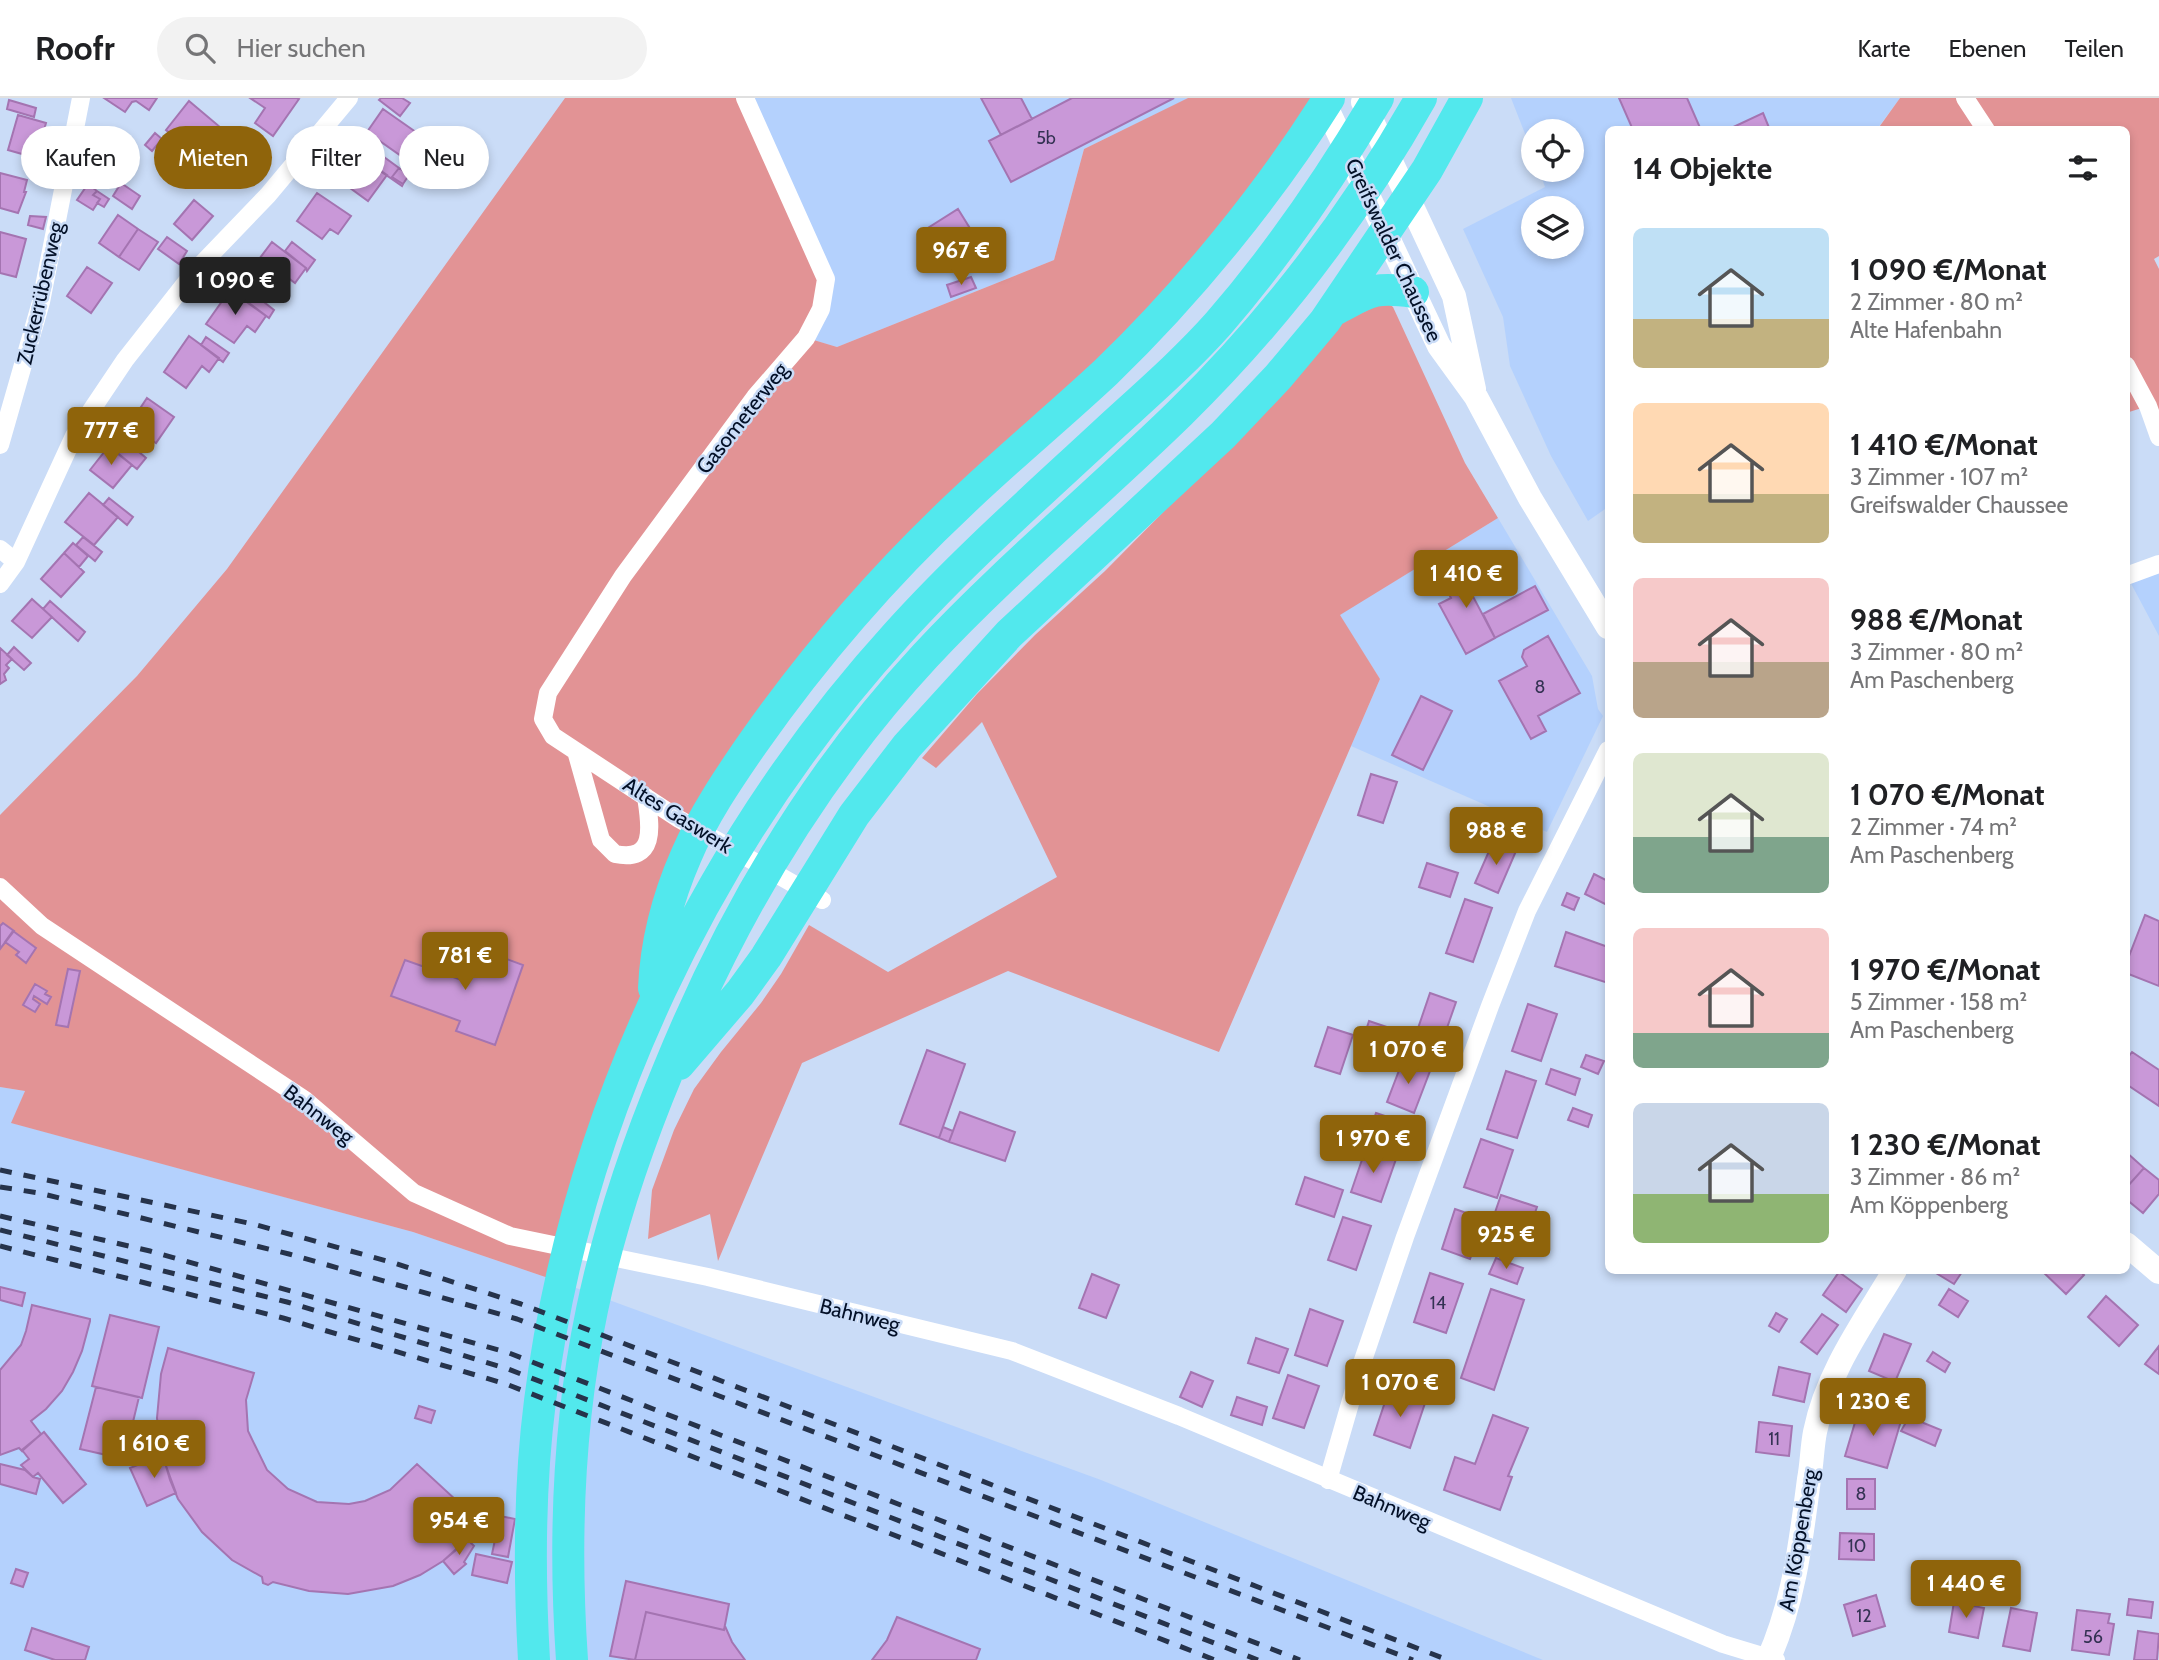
<!DOCTYPE html>
<html lang="de">
<meta charset="utf-8">
<style>
:root{--surface:#fff;--page:#f2f2f2;--text:#202124;--muted:#757577;--line:#e0e0e0;--accent:#8f640b}
body{margin:0;font-family:Cabin,sans-serif;background:var(--page);color:var(--text);height:100vh;display:flex;flex-direction:column;font-size:26px;white-space:nowrap}
*{box-sizing:border-box;margin:0}
p{font-size:23px;color:var(--muted)}
.icon{flex:none;width:38px;height:38px;fill:none;stroke:currentColor;stroke-width:2;stroke-linecap:round;stroke-linejoin:round}
.map{position:relative;flex:1;overflow:hidden}
.details{position:absolute;left:1605px;top:28px;width:525px;height:1148px;display:flex;flex-direction:column;background:var(--surface);border-radius:10px;box-shadow:0 4px 10px #0003}
.details>*{flex:none}
.top-card{position:absolute;left:21px;top:28px;width:665px;height:63px;display:flex;gap:14px}
.tools{position:absolute;left:1521px;top:21px;display:grid;gap:14px}
.tools a{display:grid;place-items:center;width:63px;height:63px;border-radius:50%;background:var(--surface);box-shadow:0 4px 10px #0003;font-size:35px}
.price{position:absolute;translate:-50% -60px;padding:0 16px;border-radius:7px;background:var(--accent);color:#fff;font-size:23px;line-height:46px;filter:drop-shadow(0 2px 4px #0008)}
.price::after{content:'';position:absolute;left:50%;top:42px;width:21px;height:16px;margin-left:-10px;background:inherit;clip-path:polygon(0 0,100% 0,50% 100%)}
.price.active{background:#222;color:#fff}
ul{padding:0;list-style:none}
li{display:flex;align-items:center;gap:21px;height:175px;padding:0 28px}
li span{display:grid;place-items:center;flex:none;width:196px;height:140px;border-radius:10px;color:#555}
li>.icon{margin-inline-start:auto}
span .icon{width:84px;height:84px;fill:#fffc;stroke-width:1}
li b{font-size:30px}
h2{display:flex;justify-content:space-between;align-items:center;height:84px;padding:0 28px;font-size:30px}
.tag{padding:0 24px;border-radius:32px;background:var(--surface);box-shadow:0 4px 10px #0003;font-size:24px;line-height:63px}
.tag.active{background:var(--accent);color:#fff}
header{display:flex;align-items:center;gap:42px;box-sizing:border-box;height:98px;padding:0 35px;background:var(--surface);border-bottom:2px solid var(--line)}
header strong{font-size:33px}
nav{display:flex;gap:38px;margin-inline-start:auto;font-size:24px}
.search{width:490px;height:63px;background:var(--page);display:flex;align-items:center;gap:18px;box-sizing:border-box;padding:0 24px;border-radius:38px;color:var(--muted);font-size:26px}
.map>svg:first-child{display:block}
.built{fill:#b4d1fd;fill-rule:evenodd}
.green{fill:#e29395}
.building{fill:#c998d8;stroke:#a474b1;stroke-width:2}
.lines{fill:none;stroke-linecap:round;stroke-linejoin:round}
.street{stroke:#fff;stroke-width:18}
.secondary{stroke:#fff;stroke-width:24}
.highway{stroke:#52e8ed;stroke-width:32}
.rail{stroke:#26334b;stroke-width:5;stroke-dasharray:12 12;stroke-linecap:butt}
.labels{text-anchor:middle;dominant-baseline:central;stroke-width:5;stroke-linejoin:round;paint-order:stroke}
.number-label{font-size:18px;fill:#343253}
.street-label{font-size:21px;fill:#031027;stroke:#cadcf7}
</style>
<header>
<strong>Roofr</strong>
<div class="search"><svg class="icon" aria-label="search" viewBox="0 0 24 24"><circle cx="10" cy="10" r="6"/><path d="M15 15l6 6"/></svg>Hier suchen</div>
<nav><a>Karte</a><a>Ebenen</a><a>Teilen</a></nav>
</header>
<div class="map">
<svg width="2159" height="1562" viewBox="0 0 2159 1562">
<rect width="100%" height="100%" fill="#cadcf7"/>
<path class="built" d="M745,0H1189L1084,51L1054,162L837,249L806,240Z
M1511,0H1900L1877,31L1608,32V409L1588,423L1551,358L1510,268L1503,219L1463,131L1545,89L1539,72H1572V33H1533V56ZM1533,110H1572V149H1533Z
M1498,420L1592,578L1598,611L1603,618L1547,734L1351,648L1380,581L1339,517Z
M2159,466V538L2127,478Z
M0,989L25,993L12,1025L413,1134L560,1184L1101,1382L1543,1562H0Z"/>
<path class="green" d="M565,0H745L826,181L807,240L837,249L1054,162L1084,51L1188,0H1322L1262,96L961,404L712,707L560,1184L413,1134L11,1025L25,993L0,989V717L137,578L227,471Z
M1900,0H2159V158L2154,161L2159,171V339L2148,308L2126,315V32H1877Z
M1386,203L1393,209L1465,365L1498,420L1340,517L1380,581L1219,954L1008,873L802,965L718,1163L710,1116L648,1141L652,1092L674,1032L694,991L721,954L761,905L781,876L809,827L888,874L1057,779L982,624L936,670L922,660L977,596L1035,537L1105,473L1270,306L1339,226Z"/>
<path class="building" d="M104,0H157L149,12L136,3L132,4L125,14Z
M250,0H297L299,1L273,38L255,25L265,10Z
M381,0H402L410,5L400,18L379,2Z
M981,0H1021L1032,21L1001,37Z
M1072,0H1174L1011,84L989,43Z
M1619,0H1687L1701,32H1633Z
M9,2L36,10L34,19L7,11Z
M189,3L233,40L209,68L166,32Z
M383,11L420,37L404,60L367,34Z
M1763,15L1770,32H1727Z
M18,17L46,25L36,60L8,52Z
M155,35L162,41L152,53L145,47Z
M111,41L136,58L118,84L93,67Z
M353,54L387,77L368,103L335,79Z
M384,59L399,70L392,79L403,86L402,88L376,70Z
M399,70L409,77L403,86L392,79Z
M0,75L27,82L24,94H26L18,115L0,110Z
M121,85L140,98L132,111L113,98Z
M88,86L97,93L93,97L100,101L93,112L77,102Z
M97,93L109,101L104,109L97,105L100,101L93,97Z
M317,95L351,118L338,136L330,131L322,141L297,123Z
M194,102L213,118L192,142L174,126Z
M958,111L971,132L935,153L923,133Z
M118,117L138,131L119,159L99,145Z
M30,118L46,119L43,131L28,127Z
M138,131L158,144L139,172L119,159Z
M0,134L26,141L16,179L0,175Z
M167,139L187,153L179,166L158,151Z
M272,144L306,170L295,185L287,179L272,197L247,177Z
M292,144L315,162L307,173L306,170L285,153Z
M87,169L112,185L91,215L67,198Z
M971,179L976,190L951,199L947,187Z
M230,192L266,218L255,234L247,228L234,245L206,226Z
M251,194L274,212L269,220L245,202Z
M189,238L219,260L209,274L202,268L186,290L164,274Z
M206,239L229,255L223,264L201,247Z
M147,300L174,319L156,345L129,327Z
M123,323L150,341L143,352L116,333Z
M126,343L146,360L137,371L117,355Z
M109,348L132,367L113,390L90,372Z
M89,395L118,419L94,447L65,424Z
M109,400L133,419L127,427L103,407Z
M83,439L102,454L95,463L76,447Z
M73,445L88,458L79,469L64,455Z
M64,455L84,474L61,499L41,481Z
M1476,466L1485,482L1469,491L1495,540L1466,556L1439,506L1451,500L1443,484Z
M1535,488L1548,512L1495,540L1483,516Z
M32,501L52,519L32,540L12,523Z
M50,503L85,534L78,543L43,511Z
M1548,538L1580,595L1538,618L1546,633L1531,641L1499,583L1527,568L1522,559L1524,552Z
M14,549L31,565L24,572L7,557Z
M0,550L12,561L6,567L9,570L4,576L6,582L0,586Z
M1421,598L1452,613L1423,672L1392,657Z
M1371,676L1397,684L1383,725L1358,717Z
M1493,744L1516,753L1498,795L1475,785Z
M1427,765L1458,775L1450,799L1419,789Z
M1594,776L1608,783L1607,807L1585,796Z
M1567,795L1579,800L1574,812L1562,807Z
M1465,801L1492,810L1473,864L1446,855Z
M2145,817L2159,823V888L2126,875V866Z
M3,825L14,833L0,851V828Z
M13,833L36,850L26,865L16,857L19,854L5,844Z
M1566,834L1608,849V885L1555,868Z
M468,847L523,867L495,947L456,933L460,923L391,898L405,862L467,884L470,874L460,870Z
M68,871L80,873L68,929L56,927Z
M35,886L47,893L45,896L51,899L47,906L34,898L33,901L40,906L35,914L23,907Z
M1430,895L1456,904L1440,950L1414,942Z
M1528,906L1557,916L1541,963L1512,953Z
M1369,923L1402,934L1394,956L1362,945Z
M1328,929L1353,937L1340,976L1315,968Z
M927,952L965,966L939,1040L900,1026Z
M2132,954L2159,972V1008L2126,986V962Z
M1586,957L1604,963L1598,976L1581,969Z
M1403,962L1430,973L1414,1015L1387,1004Z
M1551,971L1580,981L1575,997L1546,986Z
M1506,973L1536,983L1517,1040L1487,1031Z
M1573,1010L1592,1017L1588,1029L1568,1022Z
M960,1014L1015,1034L1005,1063L949,1044Z
M1376,1015L1400,1023L1395,1036L1372,1027Z
M1372,1028L1395,1036L1389,1052L1366,1044Z
M943,1029L953,1033L949,1044L939,1040Z
M1481,1041L1513,1052L1497,1100L1464,1089Z
M1366,1050L1396,1061L1381,1104L1351,1094Z
M2126,1054L2144,1070L2126,1090Z
M2144,1070L2159,1082V1096L2143,1115L2126,1101V1090Z
M1305,1079L1343,1092L1334,1119L1296,1106Z
M1501,1097L1537,1109L1527,1138L1491,1126Z
M1455,1111L1484,1121L1470,1161L1442,1151Z
M1343,1119L1371,1128L1356,1172L1328,1162Z
M1496,1160L1523,1170L1517,1186L1489,1176Z
M1931,1172H1960L1962,1174L1954,1186Z
M2041,1172H2079L2084,1177L2066,1196Z
M1839,1174L1862,1191L1846,1214L1823,1197Z
M1430,1175L1463,1186L1446,1235L1414,1224Z
M1092,1176L1119,1187L1106,1220L1079,1210Z
M0,1189L25,1195L22,1208L0,1202Z
M1491,1191L1524,1202L1494,1292L1461,1280Z
M1949,1191L1968,1203L1958,1219L1939,1207Z
M2106,1198L2138,1227L2119,1248L2088,1219Z
M32,1207L90,1221V1223L82,1253L73,1274L62,1293L46,1311L31,1323L41,1336L22,1353L19,1350L0,1357V1272L21,1247L26,1233Z
M1310,1211L1343,1223L1327,1268L1295,1257Z
M1776,1215L1787,1221L1779,1234L1769,1228Z
M1822,1216L1838,1227L1817,1256L1801,1244Z
M110,1217L159,1229L142,1300L92,1288Z
M1884,1236L1911,1246L1895,1284L1869,1273Z
M1256,1240L1288,1251L1279,1275L1248,1265Z
M2159,1248V1276L2145,1266Z
M168,1250L254,1275L246,1302L248,1333L267,1372L288,1391L317,1404L349,1406L365,1403L390,1392L417,1366L483,1427L443,1463L420,1477L393,1488L348,1496L309,1493L273,1484L268,1487L263,1485L262,1479L232,1462L202,1434L178,1401L170,1382L160,1347L157,1320L161,1276Z
M1933,1254L1950,1265L1945,1274L1927,1263Z
M1779,1269L1810,1276L1804,1304L1773,1297Z
M1191,1274L1213,1283L1202,1309L1180,1299Z
M1288,1277L1319,1288L1304,1330L1273,1320Z
M96,1289L139,1299L124,1361L80,1351Z
M1389,1292L1425,1305L1410,1350L1374,1337Z
M1237,1299L1267,1309L1262,1327L1231,1317Z
M419,1308L435,1313L431,1325L415,1320Z
M1859,1311L1901,1323L1887,1370L1845,1358Z
M1493,1317L1528,1330L1508,1378L1512,1379L1500,1412L1444,1392L1455,1359L1475,1366Z
M1909,1319L1941,1332L1935,1348L1901,1333Z
M1759,1324L1792,1328L1789,1358L1756,1354Z
M44,1334L86,1386L63,1405L38,1375L33,1379L21,1367L29,1361L22,1352Z
M162,1357L176,1395L147,1408L130,1370Z
M0,1366L25,1372L33,1379L40,1381L36,1396L0,1386Z
M1847,1381H1875V1411H1847Z
M500,1418L515,1421L508,1459L492,1456Z
M1840,1435L1874,1436V1462L1839,1461Z
M468,1442L474,1448L464,1464L466,1466L454,1476L443,1463Z
M476,1456L512,1464L507,1485L472,1477Z
M16,1471L28,1475L23,1489L11,1485Z
M626,1483L729,1506L724,1532L646,1514L635,1562L610,1558Z
M1876,1497L1885,1528L1853,1538L1844,1507Z
M2129,1501L2153,1504L2151,1520L2127,1517Z
M1954,1504L1984,1510L1978,1540L1949,1534Z
M2011,1510L2037,1515L2030,1553L2003,1548Z
M2077,1512L2110,1516L2108,1525L2114,1526L2109,1557L2072,1552Z
M646,1514L724,1532L725,1528L732,1544L745,1562H635Z
M897,1519L980,1551L976,1562H872L887,1542Z
M32,1530L89,1549L85,1562H55L25,1552Z
M2138,1533L2159,1536L2157,1562H2134Z"/>
<g class="lines">
<path class="street" d="M745,0L826,181L821,211L806,240L755,299L623,478L548,595L543,621L553,638L679,721L822,802
M1965,0L1986,32
M2126,267L2148,308L2159,339
M0,347L41,204L81,0
M0,451L16,464
M2126,478L2159,466
M0,486L16,464L74,338L125,262L195,173L268,97L349,0
M576,653L601,742L615,756C658,765 650,725 646,699
M0,789L42,828L305,1002L414,1095L510,1138L708,1179L1012,1253L1179,1318L1723,1546L1776,1562
M1328,1382L1360,1271L1405,1139L1490,908L1527,813L1608,652"/>
<path class="secondary" d="M1322,0L1439,248L1476,299L1530,400L1608,529
M1363,4L1454,198L1474,291
M2126,1146L2159,1174
M1768,1562C1794,1504 1801,1443 1809,1381C1812,1366 1812,1349 1815,1334C1827,1274 1864,1224 1895,1172"/>
<path class="highway" d="M1334,212C1369,194 1372,188 1413,194
M654,890C656,845 668,799 686,758C703,718 728,681 753,645C814,558 884,477 962,404C1009,359 1059,318 1106,274C1188,195 1269,96 1329,0
M679,966L740,895L766,859L854,717L907,648L1009,536L1223,337L1278,279L1325,223L1427,72L1467,0
M534,1562C529,1476 529,1389 540,1303C576,1020 706,746 898,535C964,462 1039,396 1111,329C1147,296 1185,263 1218,226C1278,157 1331,79 1378,0
M572,1562C564,1445 568,1326 592,1212C609,1130 636,1050 668,973C730,820 812,680 925,558C1005,472 1096,397 1180,315C1276,221 1355,117 1421,0"/>
<path class="rail" d="M0,1072L253,1126L394,1165L521,1206L1448,1562
M0,1089L39,1095L289,1156L517,1221L1413,1562
M0,1118L150,1153L509,1255L1300,1562
M0,1132L287,1204L508,1271L1258,1562
M0,1148L283,1220L506,1286L1215,1562"/>
</g>
<g class="labels">
<g class="number-label">
<text x="1046" y="40">5b</text>
<text x="1540" y="589">8</text>
<text x="1438" y="1205">14</text>
<text x="1774" y="1341">11</text>
<text x="1861" y="1396">8</text>
<text x="1857" y="1448">10</text>
<text x="1864" y="1518">12</text>
<text x="2093" y="1539">56</text>
</g>
<g class="street-label">
<text transform="translate(1394 152) rotate(65)">Greifswalder Chaussee</text>
<text transform="translate(40 195) rotate(-77)">Zuckerrübenweg</text>
<text transform="translate(742 320) rotate(-52)">Gasometerweg</text>
<text transform="translate(678 717) rotate(32)">Altes Gaswerk</text>
<text transform="translate(319 1016) rotate(38)">Bahnweg</text>
<text transform="translate(860 1217) rotate(14)">Bahnweg</text>
<text transform="translate(1392 1409) rotate(23)">Bahnweg</text>
<text transform="translate(1798 1442) rotate(-80)">Am Köppenberg</text>
</g>
</g>
</svg>
<div class="tools">
<a><svg class="icon" aria-label="locate" viewBox="0 0 24 24"><circle cx="12" cy="12" r="6"/><path d="M12 2v4M12 18v4M2 12h4M18 12h4"/></svg></a>
<a><svg class="icon" aria-label="layers" viewBox="0 0 24 24"><path d="M12 4l9 5-9 5-9-5zM3 14l9 5 9-5"/></svg></a>
</div>
<b class="price" style="left:961px;top:189px">967 €</b>
<b class="price active" style="left:235px;top:219px">1 090 €</b>
<b class="price" style="left:111px;top:369px">777 €</b>
<b class="price" style="left:1466px;top:512px">1 410 €</b>
<b class="price" style="left:1496px;top:769px">988 €</b>
<b class="price" style="left:465px;top:894px">781 €</b>
<b class="price" style="left:1408px;top:988px">1 070 €</b>
<b class="price" style="left:1373px;top:1077px">1 970 €</b>
<b class="price" style="left:1506px;top:1173px">925 €</b>
<b class="price" style="left:1400px;top:1321px">1 070 €</b>
<b class="price" style="left:1873px;top:1340px">1 230 €</b>
<b class="price" style="left:154px;top:1382px">1 610 €</b>
<b class="price" style="left:459px;top:1459px">954 €</b>
<b class="price" style="left:1966px;top:1522px">1 440 €</b>
<div class="top-card">
<a class="tag">Kaufen</a>
<a class="tag active">Mieten</a>
<a class="tag">Filter</a>
<a class="tag">Neu</a>
</div>
<section class="details">
<h2>14 Objekte<svg class="icon" aria-label="filters" viewBox="0 0 24 24"><path d="M4 7h16M4 17h16"/><circle cx="9" cy="7" r="2"/><circle cx="15" cy="17" r="2"/></svg></h2>
<ul>
<li><span style="background:linear-gradient(#bfe0f5 65%,#c2b280 0)"><svg class="icon" aria-label="home" viewBox="0 0 24 24"><path d="M3 11l9-7 9 7M6 9v11h12V9"/></svg></span><div><b>1 090 €/Monat</b><p>2 Zimmer · 80 m²</p><p>Alte Hafenbahn</p></div></li>
<li><span style="background:linear-gradient(#ffd9b3 65%,#c2b280 0)"><svg class="icon" aria-label="home" viewBox="0 0 24 24"><path d="M3 11l9-7 9 7M6 9v11h12V9"/></svg></span><div><b>1 410 €/Monat</b><p>3 Zimmer · 107 m²</p><p>Greifswalder Chaussee</p></div></li>
<li><span style="background:linear-gradient(#f6c9c9 60%,#b9a48a 0)"><svg class="icon" aria-label="home" viewBox="0 0 24 24"><path d="M3 11l9-7 9 7M6 9v11h12V9"/></svg></span><div><b>988 €/Monat</b><p>3 Zimmer · 80 m²</p><p>Am Paschenberg</p></div></li>
<li><span style="background:linear-gradient(#dfe7d0 60%,#7fa58c 0)"><svg class="icon" aria-label="home" viewBox="0 0 24 24"><path d="M3 11l9-7 9 7M6 9v11h12V9"/></svg></span><div><b>1 070 €/Monat</b><p>2 Zimmer · 74 m²</p><p>Am Paschenberg</p></div></li>
<li><span style="background:linear-gradient(#f6c9c9 75%,#7fa58c 0)"><svg class="icon" aria-label="home" viewBox="0 0 24 24"><path d="M3 11l9-7 9 7M6 9v11h12V9"/></svg></span><div><b>1 970 €/Monat</b><p>5 Zimmer · 158 m²</p><p>Am Paschenberg</p></div></li>
<li><span style="background:linear-gradient(#c9d6e8 65%,#8fb573 0)"><svg class="icon" aria-label="home" viewBox="0 0 24 24"><path d="M3 11l9-7 9 7M6 9v11h12V9"/></svg></span><div><b>1 230 €/Monat</b><p>3 Zimmer · 86 m²</p><p>Am Köppenberg</p></div></li>
</ul>
</section>
</div>
